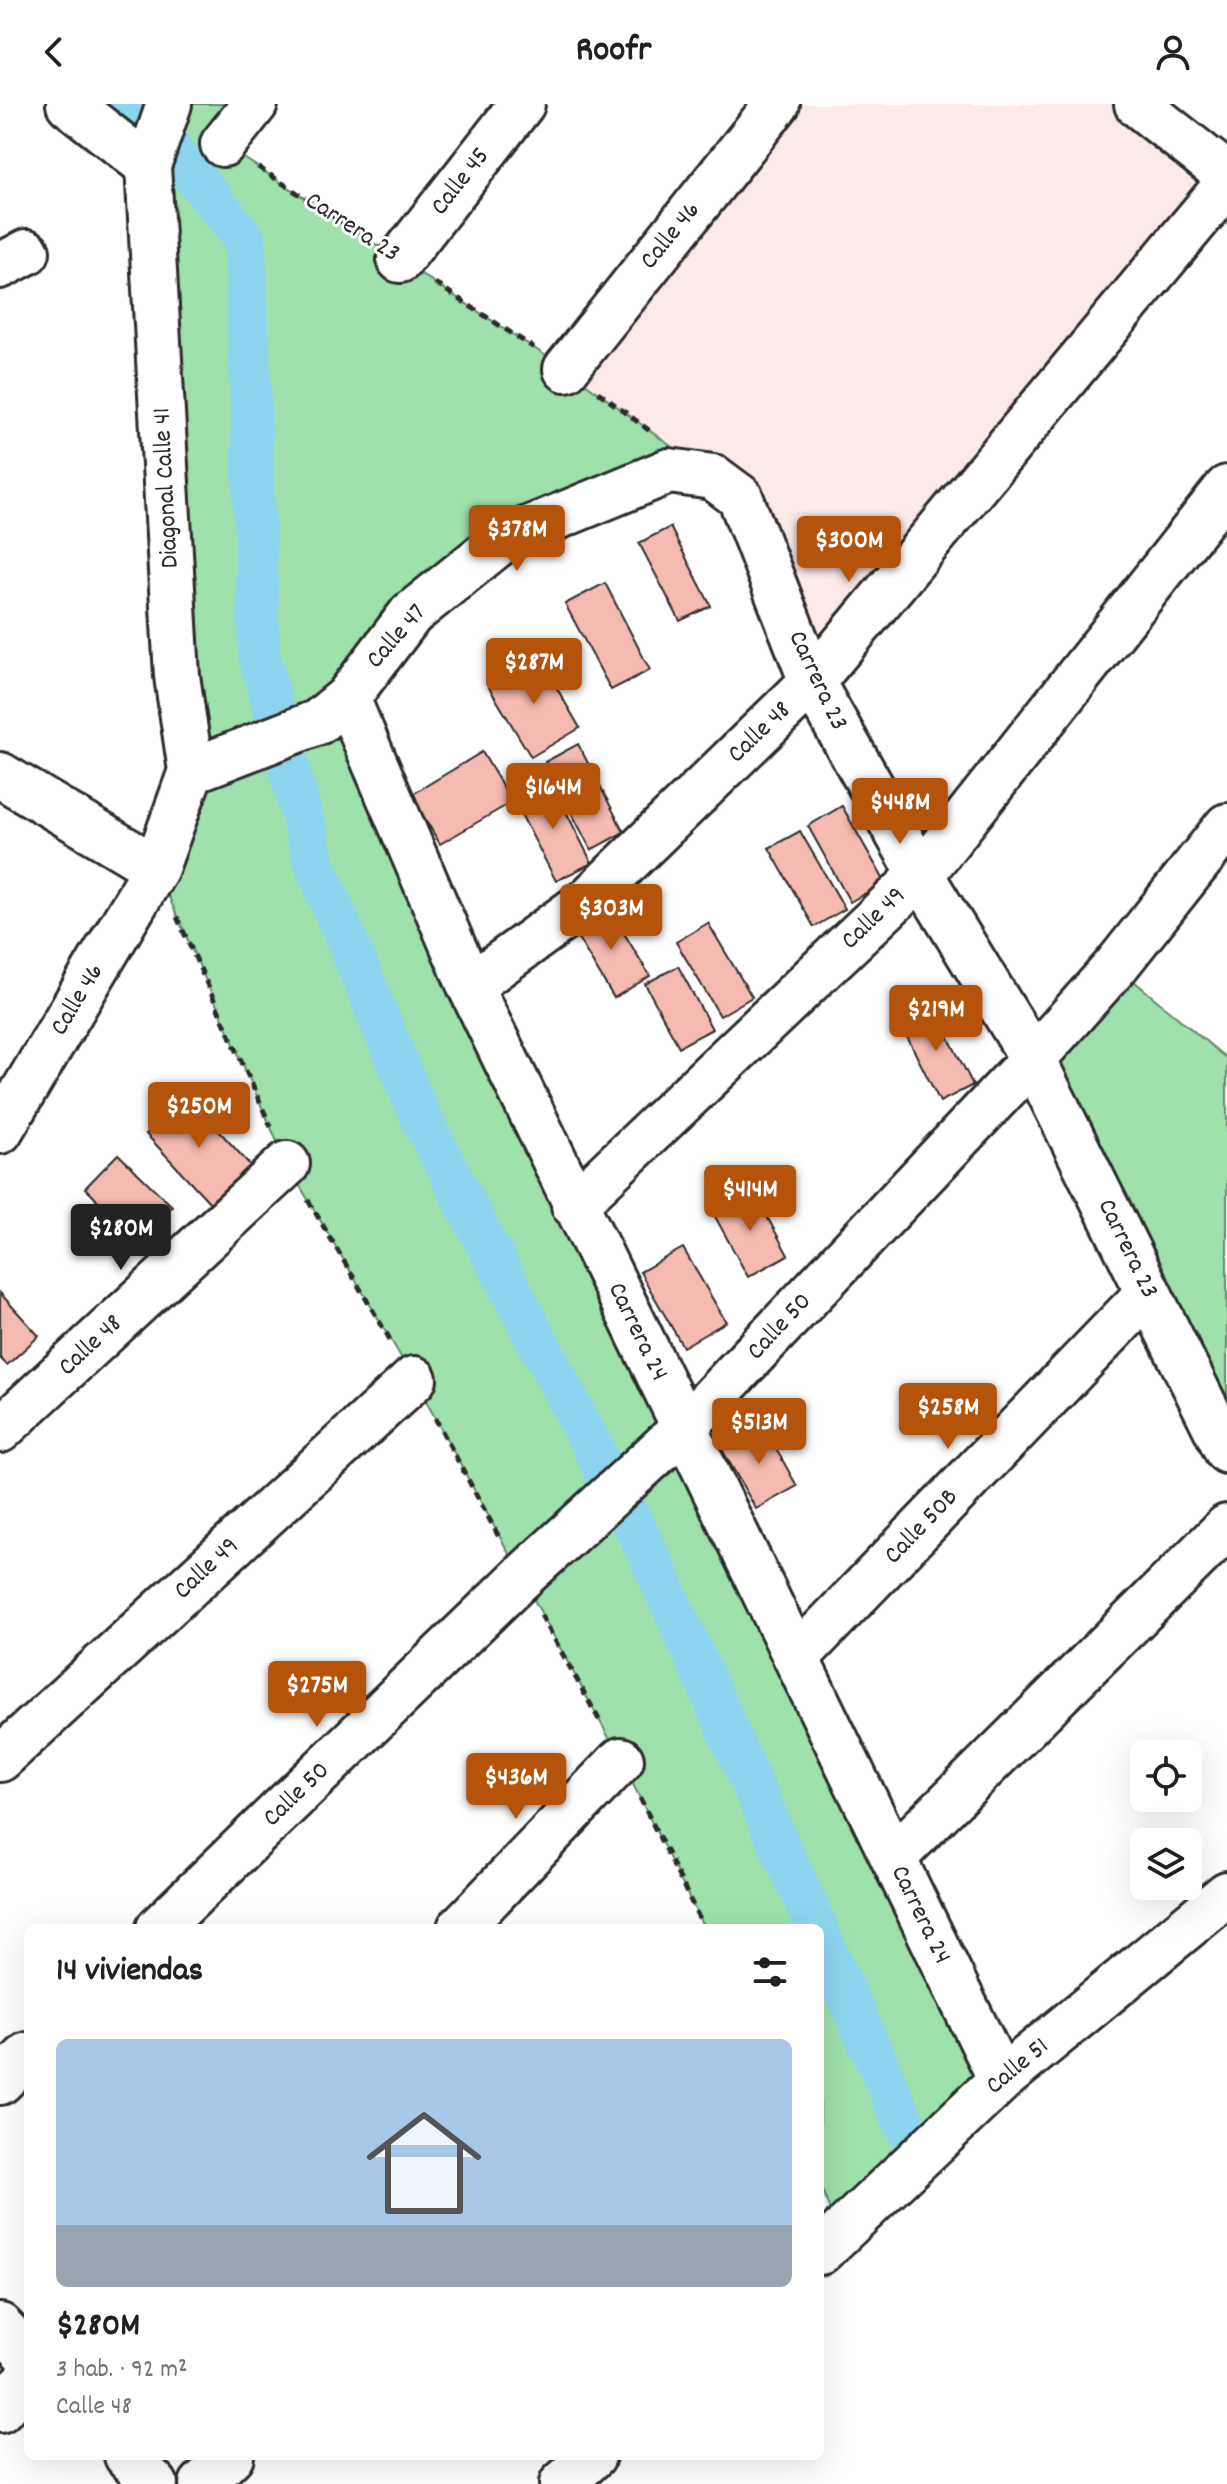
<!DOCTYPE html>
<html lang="es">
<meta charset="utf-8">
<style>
:root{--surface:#fff;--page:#f6f6f6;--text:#202124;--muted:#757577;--accent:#b45309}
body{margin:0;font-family:Dekko,sans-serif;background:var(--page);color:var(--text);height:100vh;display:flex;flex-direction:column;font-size:30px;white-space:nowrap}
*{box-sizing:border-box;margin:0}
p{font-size:26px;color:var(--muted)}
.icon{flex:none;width:44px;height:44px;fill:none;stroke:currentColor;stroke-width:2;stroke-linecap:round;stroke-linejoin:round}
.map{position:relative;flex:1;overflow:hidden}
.sheet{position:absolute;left:24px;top:1820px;width:800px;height:536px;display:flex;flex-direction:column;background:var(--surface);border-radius:12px;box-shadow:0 8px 32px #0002}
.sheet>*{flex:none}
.buttons{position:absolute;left:1130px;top:1636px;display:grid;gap:16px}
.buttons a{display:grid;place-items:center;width:72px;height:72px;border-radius:12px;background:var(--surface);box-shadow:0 8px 32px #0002;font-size:40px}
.price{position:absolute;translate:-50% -68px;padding:0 18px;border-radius:8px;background:var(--accent);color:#fff;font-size:26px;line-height:52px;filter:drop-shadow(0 2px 4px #0008)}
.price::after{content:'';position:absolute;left:50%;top:48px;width:24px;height:18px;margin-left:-12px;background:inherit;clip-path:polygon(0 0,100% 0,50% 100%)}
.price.current{background:#222;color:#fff}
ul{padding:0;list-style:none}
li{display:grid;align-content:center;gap:16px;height:424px;padding:0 32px}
li span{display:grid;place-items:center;height:248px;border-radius:12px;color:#555}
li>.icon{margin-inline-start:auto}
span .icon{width:144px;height:144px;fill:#fffc;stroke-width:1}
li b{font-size:34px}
h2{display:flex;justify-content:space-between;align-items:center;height:96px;padding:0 32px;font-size:34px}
header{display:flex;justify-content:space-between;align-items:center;height:104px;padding:0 32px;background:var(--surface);font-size:36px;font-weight:800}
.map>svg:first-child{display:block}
.built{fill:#fceae8}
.green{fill:#9ee1ac;stroke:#64866c;stroke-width:2}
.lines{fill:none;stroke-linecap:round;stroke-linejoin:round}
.canal{stroke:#8dd5ee;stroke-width:42}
.building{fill:#f5bab1;stroke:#2b2b2b;stroke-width:2}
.minor-casing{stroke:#2b2b2b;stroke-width:50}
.path{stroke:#2b2b2b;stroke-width:5;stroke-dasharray:8 6;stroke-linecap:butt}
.minor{stroke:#fff;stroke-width:44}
.labels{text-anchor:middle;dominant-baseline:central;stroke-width:6;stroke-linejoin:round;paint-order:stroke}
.street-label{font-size:26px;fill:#2b2b2b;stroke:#fff}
</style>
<header><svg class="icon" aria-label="back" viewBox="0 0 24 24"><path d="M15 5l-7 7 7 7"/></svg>Roofr<svg class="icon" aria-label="person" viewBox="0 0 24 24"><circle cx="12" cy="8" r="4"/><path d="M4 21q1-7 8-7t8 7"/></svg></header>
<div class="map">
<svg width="1227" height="2380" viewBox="0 0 1227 2380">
<rect width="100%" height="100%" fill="#fff"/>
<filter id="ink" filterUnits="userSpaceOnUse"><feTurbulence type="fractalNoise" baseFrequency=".0125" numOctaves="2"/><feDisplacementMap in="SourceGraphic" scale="16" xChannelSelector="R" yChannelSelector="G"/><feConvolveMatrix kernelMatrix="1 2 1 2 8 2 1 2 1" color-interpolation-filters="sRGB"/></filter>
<g filter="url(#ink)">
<path class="built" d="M777,0H1137L1227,71L812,578L740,393L566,265Z"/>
<path class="green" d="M169,0H255L224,41L566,265L713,373L504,435L347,594L995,1976L836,2120L820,2082V1824H704L621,1656L414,1275L287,1060L156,764L177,572Z
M1116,862L1227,955V1347L1033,955Z"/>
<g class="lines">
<path class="canal" d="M130,0L139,6L245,135L259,551L314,758L420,1012L649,1451L817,1824
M820,1832L919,2052"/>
</g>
<path class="building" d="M670,423L711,502L680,517L639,439Z
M605,479L650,566L611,586L565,500Z
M537,550L580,624L531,653L487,580Z
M578,640L624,728L591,746L545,658Z
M482,648L512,698L440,740L411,691Z
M550,676L592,759L556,777L513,695Z
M842,702L885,778L850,798L808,722Z
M800,727L845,805L814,823L769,744Z
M608,803L650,872L614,894L572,824Z
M708,819L752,893L720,912L676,838Z
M678,862L712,925L679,943L645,880Z
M931,899L973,981L940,998L899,917Z
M187,992L252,1063L212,1101L146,1030Z
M118,1050L172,1102L139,1137L85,1084Z
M752,1085L788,1151L748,1173L712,1107Z
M683,1144L726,1218L683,1243L640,1168Z
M0,1189L39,1232L7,1261L0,1254Z
M761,1318L797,1382L756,1405L720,1342Z"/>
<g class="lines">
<defs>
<path id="minor" d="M69,0L148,62
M1137,0L1227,71
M223,40L255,0
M400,156L522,0
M0,162L27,148
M566,265L777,0
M347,594L411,510L504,435L669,367L713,373L740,393L812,578L921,771L1033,955L1227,1347
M191,667L318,618L347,594L470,882L1001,1976
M0,671L156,764
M470,882L587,797L812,578L1227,80
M0,1027L156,764L191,667L177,572L148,62L169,0
M574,1101L921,771L1227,384
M0,1326L287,1060
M796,1554L1148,1189
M0,1655L414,1275
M893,1754L1227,1423
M159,1824L521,1474L684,1324L1033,955L1116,862L1227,722
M460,1824L621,1656
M0,1978L28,1951
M820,2148L1001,1976L1227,1790
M0,2222L28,2251
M0,2306L28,2275
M127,2352L155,2380
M202,2380L231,2352
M562,2380L593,2352"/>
</defs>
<use href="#minor" class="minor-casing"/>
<path class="path" d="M258,63L366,134
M435,179L534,244
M598,288L654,330
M177,813L271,1023
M308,1096L392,1239
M435,1314L500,1435
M541,1511L602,1621
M640,1694L704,1824"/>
<use href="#minor" class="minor"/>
</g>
</g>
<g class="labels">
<g class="street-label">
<text transform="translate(461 78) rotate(-52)">Calle 45</text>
<text transform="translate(352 124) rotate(33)">Carrera 23</text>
<text transform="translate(671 132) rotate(-51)">Calle 46</text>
<text transform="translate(167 384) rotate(-93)">Diagonal Calle 41</text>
<text transform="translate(397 533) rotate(-49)">Calle 47</text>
<text transform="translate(817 577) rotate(65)">Carrera 23</text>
<text transform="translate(760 629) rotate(-44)">Calle 48</text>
<text transform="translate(874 815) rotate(-44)">Calle 49</text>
<text transform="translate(78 896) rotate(-59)">Calle 46</text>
<text transform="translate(1127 1145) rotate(64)">Carrera 23</text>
<text transform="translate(780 1223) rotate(-47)">Calle 50</text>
<text transform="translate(637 1228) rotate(64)">Carrera 24</text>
<text transform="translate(91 1242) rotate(-43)">Calle 48</text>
<text transform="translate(922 1423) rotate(-46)">Calle 50B</text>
<text transform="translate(207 1465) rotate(-43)">Calle 49</text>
<text transform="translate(297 1691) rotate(-44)">Calle 50</text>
<text transform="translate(920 1811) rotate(64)">Carrera 24</text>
<text transform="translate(1018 1963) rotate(-40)">Calle 51</text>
</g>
</g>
</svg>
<div class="buttons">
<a><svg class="icon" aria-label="locate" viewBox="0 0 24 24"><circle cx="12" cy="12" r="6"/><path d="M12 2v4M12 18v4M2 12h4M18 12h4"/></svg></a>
<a><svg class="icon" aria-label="layers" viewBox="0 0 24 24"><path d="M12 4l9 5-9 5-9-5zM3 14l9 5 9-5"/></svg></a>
</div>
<b class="price" style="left:517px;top:469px">$378M</b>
<b class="price" style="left:849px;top:480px">$300M</b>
<b class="price" style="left:534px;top:602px">$287M</b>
<b class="price" style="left:553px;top:727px">$164M</b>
<b class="price" style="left:900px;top:742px">$448M</b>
<b class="price" style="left:611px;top:848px">$303M</b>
<b class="price" style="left:936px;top:949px">$219M</b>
<b class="price" style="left:199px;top:1046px">$250M</b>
<b class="price" style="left:750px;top:1129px">$414M</b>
<b class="price current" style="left:121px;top:1168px">$280M</b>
<b class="price" style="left:948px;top:1347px">$258M</b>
<b class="price" style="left:759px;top:1362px">$513M</b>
<b class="price" style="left:317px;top:1625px">$275M</b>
<b class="price" style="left:516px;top:1717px">$436M</b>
<section class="sheet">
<h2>14 viviendas<svg class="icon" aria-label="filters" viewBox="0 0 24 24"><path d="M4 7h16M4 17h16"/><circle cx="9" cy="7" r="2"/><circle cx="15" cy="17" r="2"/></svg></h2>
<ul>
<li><span style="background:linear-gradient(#a9c7e8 75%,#9aa5b1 0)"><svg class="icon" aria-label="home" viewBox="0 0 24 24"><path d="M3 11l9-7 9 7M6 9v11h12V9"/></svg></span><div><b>$280M</b><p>3 hab. · 92 m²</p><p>Calle 48</p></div></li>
</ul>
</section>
</div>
